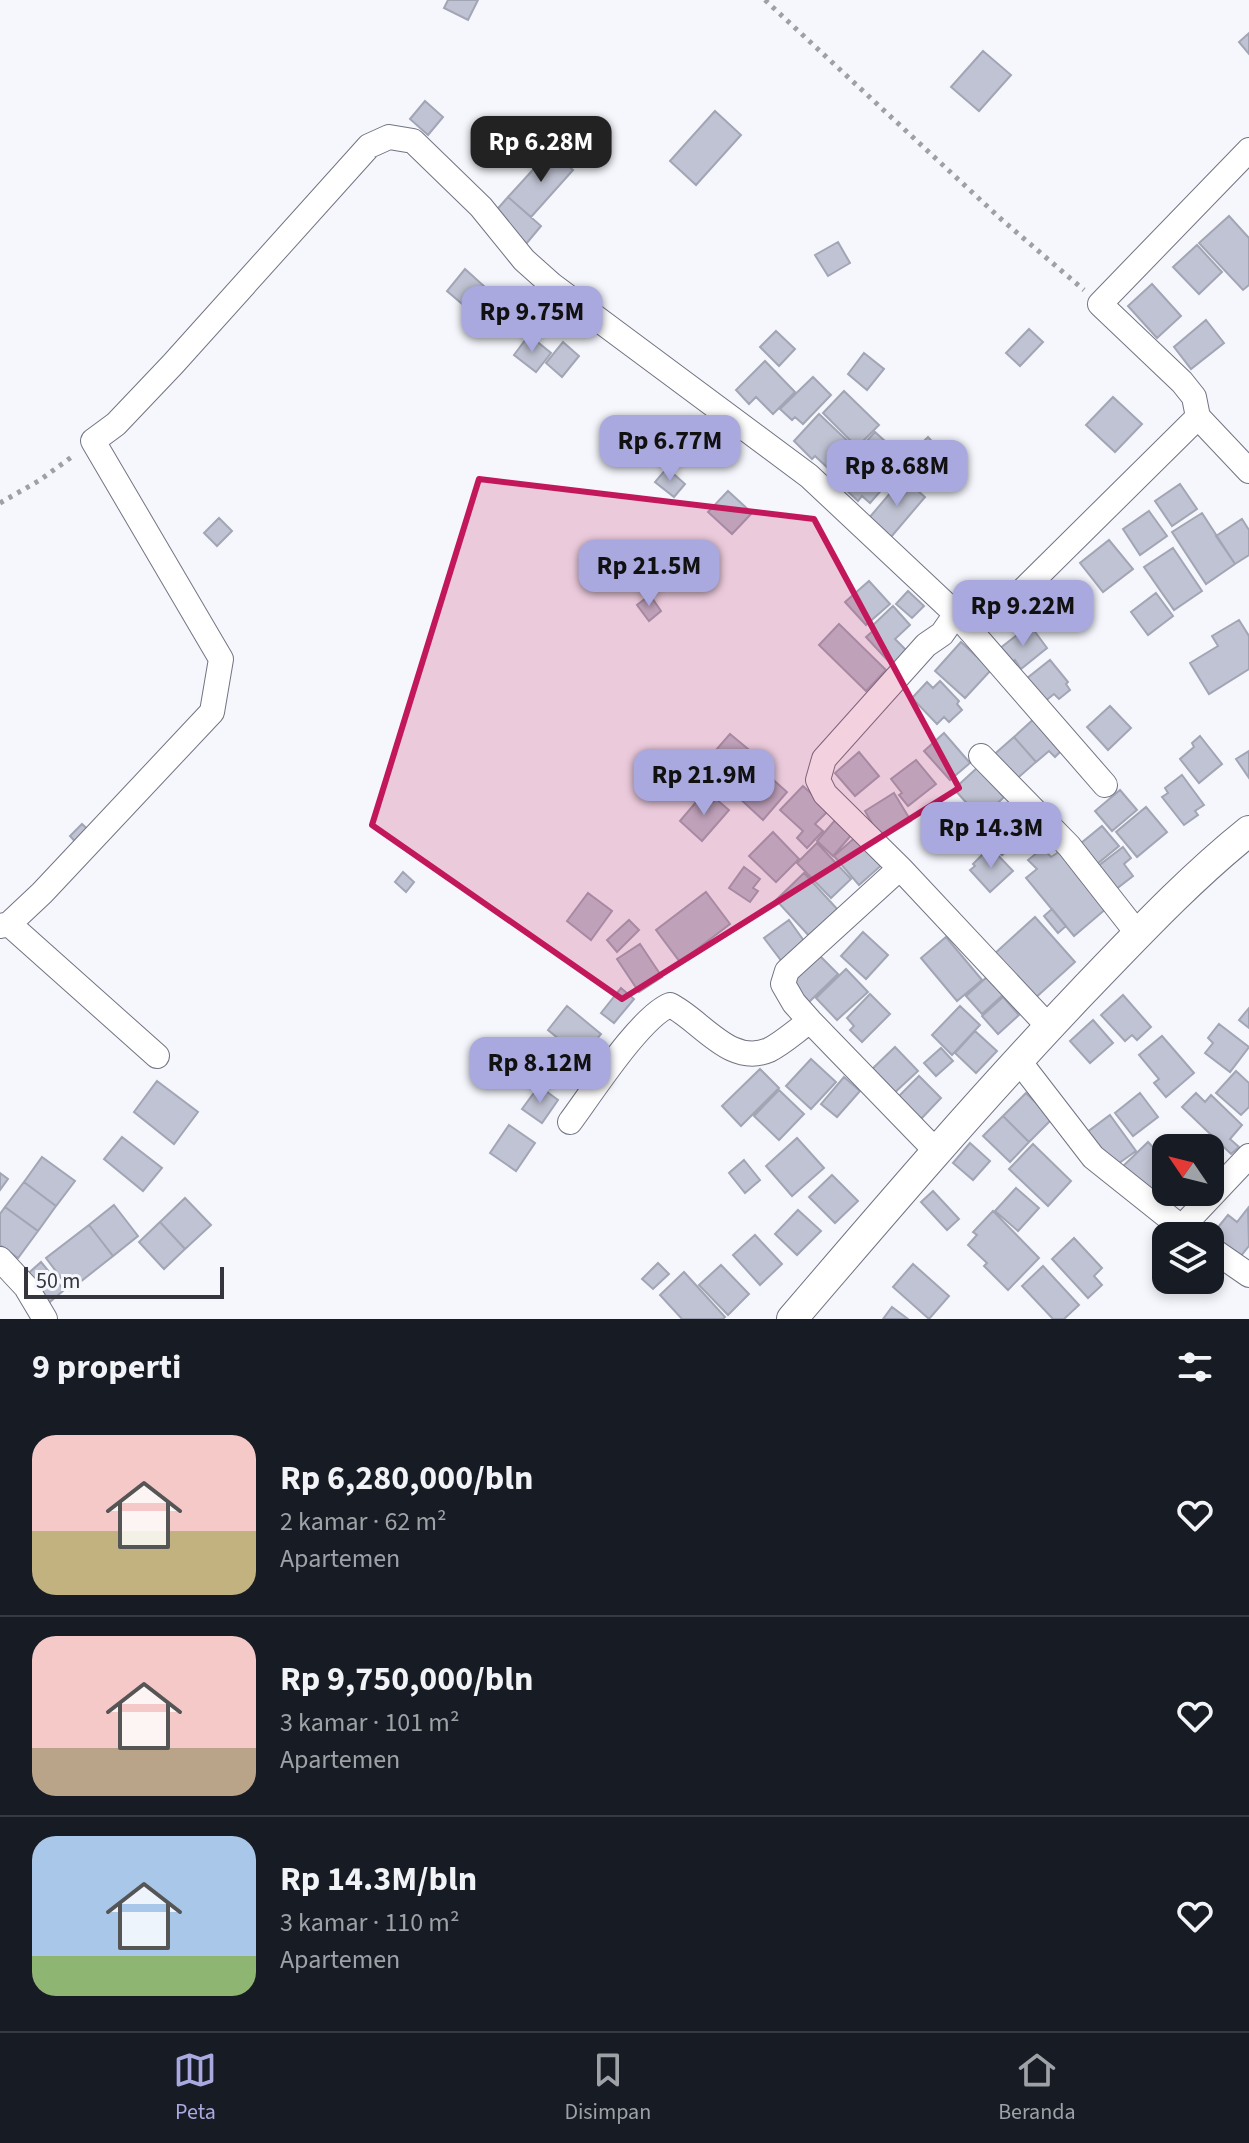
<!DOCTYPE html>
<html lang="id">
<meta charset="utf-8">
<style>
:root{--surface:#171b24;--page:#242831;--text:#f1f3f6;--muted:#9ea1a6;--line:#363941;--accent:#a9a9e0}
body{margin:0;font-family:"Source Sans 3",sans-serif;background:var(--page);color:var(--text);height:100vh;display:flex;flex-direction:column;font-size:30px;white-space:nowrap}
*{box-sizing:border-box;margin:0}
p{font-size:26px;color:var(--muted)}
.icon{flex:none;width:44px;height:44px;fill:none;stroke:currentColor;stroke-width:2;stroke-linecap:round;stroke-linejoin:round}
.map{position:relative;height:1319px;overflow:hidden}
.drawer{display:flex;flex-direction:column;background:var(--surface);flex:1}
.drawer>*{flex:none}
.needle{width:52px;rotate:305deg}
.controls{position:absolute;left:1152px;top:1134px;display:grid;gap:16px}
.controls a{display:grid;place-items:center;width:72px;height:72px;border-radius:16px;background:var(--surface);box-shadow:0 4px 12px #0003;font-size:40px}
.scale{position:absolute;left:24px;bottom:20px;width:200px;box-sizing:border-box;padding-left:8px;border:4px solid #35363d;border-top:0;font-size:22px;line-height:28px;white-space:nowrap;color:#35363d;-webkit-text-stroke:6px #f5f7fd;paint-order:stroke}
.price{position:absolute;translate:-50% -68px;padding:0 18px;border-radius:16px;background:var(--accent);color:#111;font-size:26px;line-height:52px;filter:drop-shadow(0 2px 4px #0008)}
.price::after{content:'';position:absolute;left:50%;top:48px;width:24px;height:18px;margin-left:-12px;background:inherit;clip-path:polygon(0 0,100% 0,50% 100%)}
.price.on{background:#222;color:#fff}
ul{padding:0;list-style:none}
li{display:flex;align-items:center;gap:24px;height:200px;padding:0 32px}
li+li{border-top:2px solid var(--line)}
li span{display:grid;place-items:center;flex:none;width:224px;height:160px;border-radius:24px;color:#555}
li>.icon{margin-inline-start:auto}
span .icon{width:96px;height:96px;fill:#fffc;stroke-width:1}
li b{font-size:34px}
h2{display:flex;justify-content:space-between;align-items:center;height:96px;padding:0 32px;font-size:34px}
.menu{display:flex;justify-content:space-around;align-items:center;height:112px;border-top:2px solid var(--line);background:var(--surface);font-size:22px;color:var(--muted)}
.menu a{display:grid;justify-items:center;gap:4px}
.menu .on{color:var(--accent)}
.map>svg:first-child{display:block}
.building{fill:#c0c3d3;stroke:#a2a5b4;stroke-width:2}
.lines{fill:none;stroke-linecap:round;stroke-linejoin:round}
.minor-casing{stroke:#727483;stroke-width:26}
.tertiary-casing{stroke:#727483;stroke-width:32}
.path{stroke:#9ea0a6;stroke-width:5;stroke-dasharray:4 6;stroke-linecap:butt}
.minor{stroke:#fff;stroke-width:24}
.tertiary{stroke:#fff;stroke-width:30}
.marked{fill:#c2185b;fill-opacity:0.2;stroke:#c2185b;stroke-width:6;stroke-linejoin:round}
</style>
<div class="map">
<svg width="1249" height="1319" viewBox="0 0 1249 1319">
<rect width="100%" height="100%" fill="#f5f7fd"/>
<path class="building" d="M448,0H478L468,20L444,8Z
M1249,33V54L1239,42Z
M983,51L1011,75L979,111L951,87Z
M425,101L443,117L428,135L410,119Z
M715,111L741,135L696,185L670,161Z
M551,150L573,170L531,217L508,197Z
M508,197L541,226L526,244L493,214Z
M1229,216L1249,238V285L1243,290L1199,243Z
M838,242L850,263L828,276L815,255Z
M1197,245L1222,272L1199,294L1173,267Z
M465,269L485,287L467,308L447,291Z
M1152,284L1181,316L1157,338L1128,306Z
M1206,320L1224,343L1191,369L1174,347Z
M1029,329L1043,342L1020,366L1006,353Z
M776,331L795,349L779,366L760,347Z
M529,335L551,353L536,372L514,355Z
M563,342L579,356L562,377L546,363Z
M864,353L884,369L867,390L848,374Z
M765,361L795,392L773,414L756,397L749,404L736,390Z
M813,377L831,395L803,424L795,417L792,420L780,409Z
M844,391L879,425L857,447L823,413Z
M1113,397L1142,424L1115,452L1086,425Z
M819,414L853,446L831,471L815,456L812,459L794,441Z
M875,432L907,461L870,503L862,496L858,501L844,488L863,467L852,457Z
M928,437L937,447L926,458L917,448Z
M667,468L685,484L674,497L655,482Z
M903,478L925,497L891,537L869,518Z
M1180,484L1197,509L1172,526L1155,501Z
M728,491L752,513L732,534L708,512Z
M1149,511L1167,536L1140,555L1123,529Z
M1202,513L1235,564L1206,584L1172,532Z
M219,518L232,531L217,546L204,533Z
M1242,519L1249,530V555L1235,564L1216,536Z
M1109,540L1133,569L1103,592L1080,563Z
M1173,548L1202,591L1174,610L1144,567Z
M869,581L890,604L866,625L845,602Z
M908,591L924,606L912,618L896,604Z
M1156,593L1173,616L1148,635L1131,612Z
M650,595L661,611L649,621L637,605Z
M893,606L910,625L895,639L907,651L892,665L866,637L874,630L871,627Z
M1239,620L1249,636V669L1209,694L1190,663L1218,646L1212,636Z
M839,624L886,670L866,691L819,645Z
M1030,625L1047,648L1021,669L1015,660L1010,664L999,649Z
M961,642L991,670L965,698L935,671Z
M1050,660L1068,682L1066,684L1070,690L1059,699L1054,694L1044,702L1026,679Z
M940,681L959,701L957,704L962,710L949,722L944,717L937,724L912,698L927,682L933,688Z
M1110,706L1131,728L1108,750L1087,727Z
M1037,716L1063,749L1055,757L1049,751L1036,762L1014,737Z
M944,733L970,763L950,780L924,751Z
M730,734L753,753L725,784L703,765Z
M1200,736L1222,764L1199,783L1180,759L1194,747L1192,743Z
M1014,737L1036,762L1012,783L990,758Z
M1249,751V778L1236,759Z
M859,752L879,776L855,796L835,773Z
M916,760L936,784L908,806L899,795L902,793L891,779Z
M977,768L1004,797L981,819L954,789Z
M761,769L787,792L763,820L737,796Z
M1182,775L1204,805L1195,811L1198,815L1184,825L1162,797L1168,793L1165,788Z
M803,786L829,810L815,824L823,831L807,848L797,838L803,831L780,810Z
M1120,790L1137,810L1112,831L1095,811Z
M894,793L911,821L881,839L865,811Z
M703,794L713,802L716,799L729,810L702,841L680,821Z
M960,805L980,829L955,850L934,826Z
M1011,807L1030,831L1002,855L982,831Z
M1146,807L1167,832L1137,857L1116,832Z
M837,818L854,832L833,856L817,841Z
M82,824L94,835L81,848L70,836Z
M1102,826L1119,846L1097,864L1080,844Z
M773,832L799,859L776,882L749,856Z
M859,834L884,863L859,885L834,856Z
M817,843L851,879L831,898L797,863Z
M990,847L1013,871L990,892L970,870L975,866L973,864Z
M1123,847L1131,858L1124,864L1133,876L1111,893L1093,870Z
M1043,848L1051,857L1060,851L1107,908L1074,936L1026,878L1037,869L1028,860Z
M744,867L760,879L753,888L758,891L750,902L729,888Z
M403,872L414,882L406,892L395,882Z
M804,873L839,911L811,938L776,900Z
M706,892L730,924L680,962L656,930Z
M588,893L612,911L591,940L567,921Z
M1052,909L1066,926L1058,933L1044,916Z
M1035,917L1075,962L1033,1000L993,955Z
M629,920L639,930L617,952L607,940Z
M789,920L807,945L783,963L764,938Z
M863,932L888,955L866,979L841,956Z
M946,937L982,980L957,1001L921,958Z
M640,944L662,977L639,992L617,959Z
M818,954L838,974L809,1002L789,982Z
M846,969L868,992L837,1020L816,998Z
M988,976L1004,994L982,1014L966,996Z
M621,988L634,999L614,1023L601,1013Z
M870,994L890,1014L862,1042L850,1030L854,1026L847,1018Z
M1123,995L1151,1027L1137,1040L1132,1035L1125,1041L1101,1015Z
M1003,997L1019,1015L998,1034L982,1016Z
M567,1006L601,1034L581,1057L548,1030Z
M960,1006L980,1025L952,1055L932,1035Z
M1249,1008V1028L1239,1020Z
M1093,1020L1113,1043L1090,1063L1070,1041Z
M1219,1024L1249,1047L1230,1072L1205,1053L1213,1043L1208,1038Z
M975,1031L997,1051L976,1073L955,1053Z
M1162,1036L1194,1073L1166,1097L1154,1083L1159,1079L1139,1055Z
M895,1047L918,1071L892,1095L870,1071Z
M941,1048L953,1061L936,1076L924,1063Z
M811,1059L836,1082L811,1109L786,1086Z
M760,1069L779,1088L741,1126L722,1106Z
M1236,1071L1249,1083V1107L1241,1115L1216,1093Z
M919,1076L941,1098L921,1119L898,1097Z
M844,1077L860,1091L837,1117L821,1104Z
M157,1081L198,1112L174,1144L134,1112Z
M539,1086L558,1100L542,1123L522,1109Z
M779,1090L804,1114L779,1140L754,1116Z
M1026,1093L1052,1119L1029,1142L1003,1116Z
M1140,1093L1158,1117L1133,1136L1115,1113Z
M1196,1093L1205,1102L1211,1095L1242,1125L1230,1139L1239,1147L1231,1154L1182,1107Z
M1110,1115L1136,1151L1115,1166L1086,1133Z
M1003,1116L1029,1142L1010,1162L983,1136Z
M509,1125L535,1143L516,1171L490,1153Z
M122,1137L162,1168L143,1191L104,1159Z
M797,1138L824,1168L792,1196L766,1166Z
M1186,1138L1195,1148H1175Z
M1148,1142L1166,1161V1192H1183L1172,1202L1168,1198L1158,1207L1117,1172Z
M970,1143L990,1161L973,1180L953,1163Z
M1033,1144L1071,1181L1048,1206L1009,1169Z
M42,1157L75,1181L56,1206L24,1182Z
M744,1160L760,1180L745,1193L729,1173Z
M0,1173L8,1179L0,1190Z
M832,1175L858,1201L835,1223L809,1197Z
M24,1182L56,1206L38,1231L5,1207Z
M1016,1188L1039,1208L1018,1231L995,1211Z
M933,1191L959,1219L947,1230L921,1202Z
M185,1198L211,1225L185,1249L160,1222Z
M114,1205L138,1236L113,1256L89,1225Z
M5,1207L38,1231L18,1258L0,1245V1214Z
M1248,1208L1249,1246L1236,1262L1210,1237L1228,1215L1237,1222Z
M798,1210L821,1231L797,1255L775,1234Z
M993,1211L1039,1258L1008,1290L984,1266L987,1263L968,1245L977,1235L973,1232Z
M160,1222L185,1249L164,1269L139,1242Z
M89,1225L113,1256L70,1290L46,1258Z
M755,1235L782,1264L760,1285L733,1255Z
M1074,1238L1102,1268L1094,1276L1102,1285L1088,1298L1052,1259Z
M41,1262L64,1290L45,1306L23,1278Z
M658,1263L669,1274L653,1289L642,1279Z
M913,1264L949,1296L929,1319L893,1287Z
M721,1265L749,1294L728,1315L699,1285Z
M1043,1266L1079,1305L1064,1319H1053L1022,1286Z
M684,1272L725,1317L723,1319H682L660,1295Z
M892,1307L908,1319H883Z"/>
<g class="lines">
<defs>
<path id="minor" d="M1249,150L1100,304L1182,382L1194,397L1198,417L1249,471
M956,614L942,634L926,645L824,759L818,780L825,794L900,868L1049,1027
M956,614C976,615 993,615 1010,603L1198,417
M981,756L1069,846L1138,934
M900,868L787,971L783,984L794,1003L810,1021L936,1151
M9,924L157,1056
M0,926L9,924L42,893L212,712L221,659L93,441L116,424L173,364L369,146L389,137L413,141L481,207L524,260L552,285L809,476L956,614L1105,785
M1019,1061L1093,1157L1192,1236
M570,1122C591,1094 640,1017 670,1005C701,1020 730,1067 769,1050C783,1043 797,1030 810,1021
M1181,1228L1249,1156
M1210,1248L1249,1275
M0,1259L26,1287L45,1319"/>
<path id="tertiary" d="M792,1319C887,1208 982,1097 1083,991C1136,936 1189,879 1249,831"/>
</defs>
<use href="#minor" class="minor-casing"/>
<use href="#tertiary" class="tertiary-casing"/>
<path class="path" d="M765,0L1001,219L1084,290
M0,503L40,480L73,456"/>
<use href="#minor" class="minor"/>
<use href="#tertiary" class="tertiary"/>
</g>
<path class="marked" d="M479,479L814,519L959,788L622,999L372,825Z"/>
</svg>
<div class="controls">
<a><svg class="needle" viewBox="-14 -14 28 28"><path d="M0-13l5 13h-10z" fill="#e53935"/><path d="M0 13l5-13h-10z" fill="#9ea1a6"/></svg></a>
<a><svg class="icon" aria-label="layers" viewBox="0 0 24 24"><path d="M12 4l9 5-9 5-9-5zM3 14l9 5 9-5"/></svg></a>
</div>
<div class="scale">50 m</div>
<b class="price on" style="left:541px;top:184px">Rp 6.28M</b>
<b class="price" style="left:532px;top:354px">Rp 9.75M</b>
<b class="price" style="left:670px;top:483px">Rp 6.77M</b>
<b class="price" style="left:897px;top:508px">Rp 8.68M</b>
<b class="price" style="left:649px;top:608px">Rp 21.5M</b>
<b class="price" style="left:1023px;top:648px">Rp 9.22M</b>
<b class="price" style="left:704px;top:817px">Rp 21.9M</b>
<b class="price" style="left:991px;top:870px">Rp 14.3M</b>
<b class="price" style="left:540px;top:1105px">Rp 8.12M</b>
</div>
<section class="drawer">
<h2>9 properti<svg class="icon" aria-label="filters" viewBox="0 0 24 24"><path d="M4 7h16M4 17h16"/><circle cx="9" cy="7" r="2"/><circle cx="15" cy="17" r="2"/></svg></h2>
<ul>
<li><span style="background:linear-gradient(#f6c9c9 60%,#c2b280 0)"><svg class="icon" aria-label="home" viewBox="0 0 24 24"><path d="M3 11l9-7 9 7M6 9v11h12V9"/></svg></span><div><b>Rp 6,280,000/bln</b><p>2 kamar · 62 m²</p><p>Apartemen</p></div><svg class="icon" aria-label="heart" viewBox="0 0 24 24"><path d="M12 20l-8-8c-3-5 5-10 8-4 3-6 11-1 8 4z"/></svg></li>
<li><span style="background:linear-gradient(#f6c9c9 70%,#b9a48a 0)"><svg class="icon" aria-label="home" viewBox="0 0 24 24"><path d="M3 11l9-7 9 7M6 9v11h12V9"/></svg></span><div><b>Rp 9,750,000/bln</b><p>3 kamar · 101 m²</p><p>Apartemen</p></div><svg class="icon" aria-label="heart" viewBox="0 0 24 24"><path d="M12 20l-8-8c-3-5 5-10 8-4 3-6 11-1 8 4z"/></svg></li>
<li><span style="background:linear-gradient(#a9c7e8 75%,#8fb573 0)"><svg class="icon" aria-label="home" viewBox="0 0 24 24"><path d="M3 11l9-7 9 7M6 9v11h12V9"/></svg></span><div><b>Rp 14.3M/bln</b><p>3 kamar · 110 m²</p><p>Apartemen</p></div><svg class="icon" aria-label="heart" viewBox="0 0 24 24"><path d="M12 20l-8-8c-3-5 5-10 8-4 3-6 11-1 8 4z"/></svg></li>
</ul>
</section>
<nav class="menu">
<a class="on"><svg class="icon" aria-label="map" viewBox="0 0 24 24"><path d="M3 6l6-2 6 2 6-2v14l-6 2-6-2-6 2zM9 4v14M15 6v14"/></svg>Peta</a>
<a><svg class="icon" aria-label="saved" viewBox="0 0 24 24"><path d="M7 4h10v16l-5-4-5 4z"/></svg>Disimpan</a>
<a><svg class="icon" aria-label="home" viewBox="0 0 24 24"><path d="M3 11l9-7 9 7M6 9v11h12V9"/></svg>Beranda</a>
</nav>
